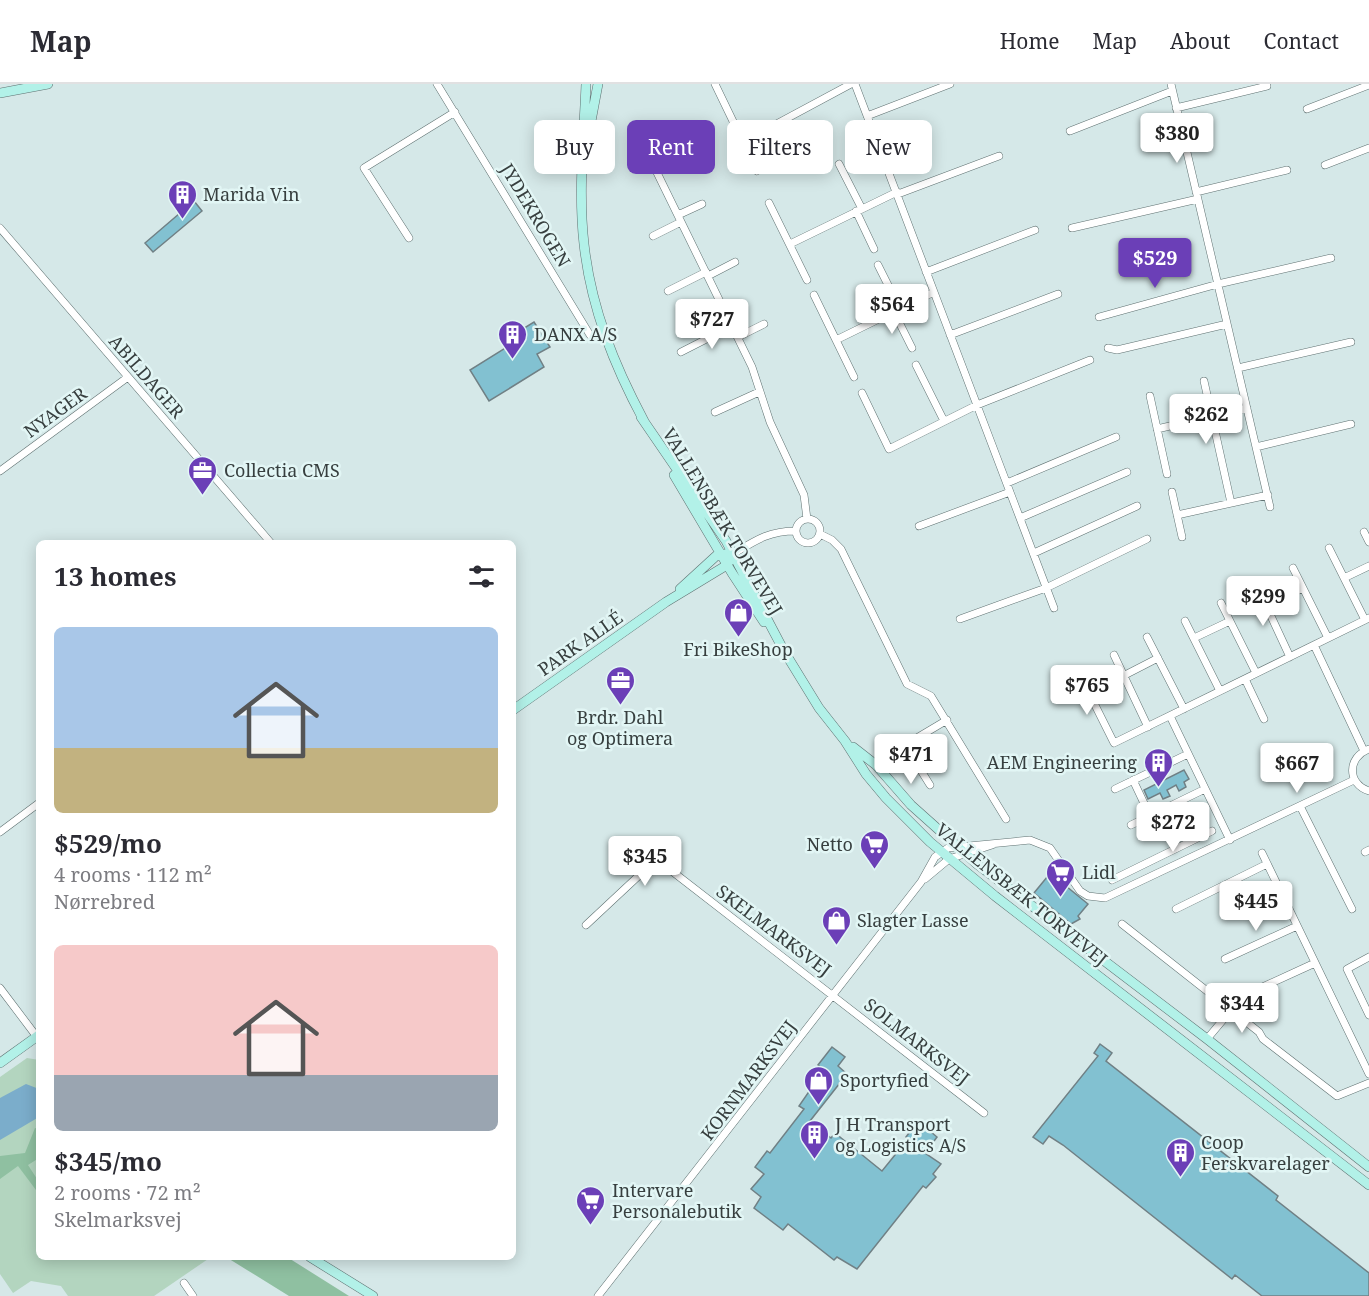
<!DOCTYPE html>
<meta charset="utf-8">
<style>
:root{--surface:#fff;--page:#f7f7f7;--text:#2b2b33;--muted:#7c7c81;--line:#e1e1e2;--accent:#6b3fb7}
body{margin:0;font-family:"Noto Serif",serif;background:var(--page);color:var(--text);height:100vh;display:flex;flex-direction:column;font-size:22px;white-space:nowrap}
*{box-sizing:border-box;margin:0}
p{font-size:20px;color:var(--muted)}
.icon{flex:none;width:33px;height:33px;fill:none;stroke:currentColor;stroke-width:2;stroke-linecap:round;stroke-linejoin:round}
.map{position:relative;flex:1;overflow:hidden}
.side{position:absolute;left:36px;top:456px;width:480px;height:720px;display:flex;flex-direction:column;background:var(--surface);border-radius:9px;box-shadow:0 3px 15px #0003}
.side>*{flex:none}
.top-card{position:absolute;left:534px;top:36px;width:570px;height:54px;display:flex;gap:12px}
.price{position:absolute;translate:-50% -51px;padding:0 14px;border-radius:6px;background:#fff;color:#222;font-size:20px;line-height:39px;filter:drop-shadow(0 2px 3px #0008)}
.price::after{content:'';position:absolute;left:50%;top:36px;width:18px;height:14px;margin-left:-9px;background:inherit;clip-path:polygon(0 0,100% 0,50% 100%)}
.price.active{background:var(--accent);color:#fff}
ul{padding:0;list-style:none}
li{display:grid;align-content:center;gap:12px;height:318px;padding:0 18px}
li span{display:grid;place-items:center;height:186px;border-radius:9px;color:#555}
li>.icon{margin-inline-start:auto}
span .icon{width:108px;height:108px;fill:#fffc;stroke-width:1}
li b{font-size:26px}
h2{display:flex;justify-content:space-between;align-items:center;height:72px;padding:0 18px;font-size:26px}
.pill{padding:0 21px;border-radius:9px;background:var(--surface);box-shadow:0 3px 15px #0003;font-size:21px;line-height:54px}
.pill.active{background:var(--accent);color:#fff}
header{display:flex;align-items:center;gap:36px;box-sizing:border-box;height:84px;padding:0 30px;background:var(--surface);border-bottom:2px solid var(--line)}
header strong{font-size:28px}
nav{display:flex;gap:33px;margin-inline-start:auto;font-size:21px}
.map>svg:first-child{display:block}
.green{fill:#b3d5bf}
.forest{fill:#8fc0a1}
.water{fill:#7badcb}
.building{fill:#82c1d1;stroke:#708085;stroke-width:1.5}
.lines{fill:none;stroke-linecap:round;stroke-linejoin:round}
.street-casing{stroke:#5f7171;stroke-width:8}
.secondary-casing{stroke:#5f7171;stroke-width:10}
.street{stroke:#fff;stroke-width:7}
.secondary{stroke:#b2f1e8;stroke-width:9}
.labels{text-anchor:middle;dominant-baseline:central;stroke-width:5;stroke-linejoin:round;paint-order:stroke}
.poi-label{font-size:18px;fill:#373f3f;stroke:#e2f6f5;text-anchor:start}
.street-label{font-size:18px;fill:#373f3f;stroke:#e2f6f5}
</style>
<header>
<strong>Map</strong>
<nav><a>Home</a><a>Map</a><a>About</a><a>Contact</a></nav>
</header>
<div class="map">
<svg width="1369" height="1212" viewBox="0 0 1369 1212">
<rect width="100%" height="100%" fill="#d5e8e8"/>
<path class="green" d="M27,974L39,976V1173H211L154,1212H68L61,1202L31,1197L13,1209L0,1190V993Z"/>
<path class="forest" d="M35,1044L39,1045V1074L28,1081L39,1098V1110L18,1082L0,1095V1072L25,1069Z
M226,1173H287L349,1212H289Z"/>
<path class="water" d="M26,1000L39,1005V1033L0,1056V1014Z"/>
<path class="building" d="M194,117L202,127L153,168L145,159Z
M534,238L550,263L537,270L544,283L489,317L470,286L512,260L508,254Z
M1184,686L1189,695L1184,698L1186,703L1179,707L1176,701L1167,706L1170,712L1163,715L1160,709L1148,715L1144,706Z
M1052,787L1067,799L1066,802L1088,820L1078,832L1080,835L1071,840L1034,809Z
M1100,960L1112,969L1106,977L1278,1112L1276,1116L1369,1189V1212H1262L1235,1191L1232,1195L1063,1061L1049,1052L1043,1060L1033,1053L1098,972L1094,969Z
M832,963L845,973L838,982L847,990L810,1037L831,1054L835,1049L882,1087L908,1055L906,1053L918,1037L937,1053L925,1069L941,1080L933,1090L936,1093L926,1104L923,1102L857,1185L837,1173L834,1176L788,1140L783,1146L754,1124L761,1113L751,1105L764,1090L755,1083L767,1067L770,1069L804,1025L799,1022L824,986L818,981Z"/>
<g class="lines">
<defs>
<path id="street" d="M437,0L590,251
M715,0L757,87
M855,0L1054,524
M1171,0L1270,423
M1176,24L1267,2
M1307,25L1369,1
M867,32L950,0
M1070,47L1172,7
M743,58L851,0
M644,62L752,283L770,338L804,411L807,435
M839,80L862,125
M1325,81L1369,64
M1196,108L1287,86
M898,110L999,72
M769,119L807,196
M856,127L874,165
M678,131L702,120
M0,144L271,459
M1072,144L1198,115
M653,152L681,138
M409,154L364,84L455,28
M790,160L897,108
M878,181L900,225
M926,188L1035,146
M708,192L735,178
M668,207L706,188
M814,211L854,293
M894,228L912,264
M1099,233L1218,200L1331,174
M950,251L1058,210
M738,253L764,240
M836,256L934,208
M1108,264L1117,266L1227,240
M681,268L732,242
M916,281L944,337
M1238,284L1351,258
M1204,297L1231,419
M862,309L889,365L977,321L1090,276
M1150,312L1167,390
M715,328L759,308
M1157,345L1247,324
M1256,363L1351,340
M0,387L128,293
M1007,399L1116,353
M1172,408L1182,453
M1177,431L1268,411
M1020,434L1127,388
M796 447a12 12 0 1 1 24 0a12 12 0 1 1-24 0Z
M919,442L1010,408
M1364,448L1369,458
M820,450L832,456L841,465L907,600L931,612L1006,735
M1329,464L1365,536
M1034,469L1137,422
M733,470C756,456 769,447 796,447
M1293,484L1328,554
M1344,494L1369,482
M1257,502L1290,573
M1221,519L1256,589
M1267,521L1303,504
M960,535L1046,504L1147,455
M1185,537L1220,607
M1147,553L1184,625
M1194,554L1230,537
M1314,561L1364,667
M1114,571L1148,643
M1123,592L1158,574
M1081,593L1114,659L1369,534
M1245,595L1264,635
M1170,632L1230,756
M1369,665C1347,673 1347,700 1369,707
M1133,696L1150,732
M930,701L905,661L947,636
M1115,705L1188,670
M1300,722L1352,825
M1131,741L1205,705
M0,748L39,719
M1365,768L1369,766
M1262,769L1369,990
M925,795L949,775L992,761
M1112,796L1212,747
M1176,825L1267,780
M1122,840L1259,948L1263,955L1337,1012L1369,999
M586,841L647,784L657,781H664L984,1029
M1369,873L1347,885L1369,931
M1225,875L1297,842
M0,904L37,953
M1207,955L1243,912L1315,879
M184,1199L193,1212
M598,1212L921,798L935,773L948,764L1030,756L1050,764L1080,807L1088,812L1105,814L1354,696"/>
<path id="secondary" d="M586,0C584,53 578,107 584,160C591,224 614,281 644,337
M0,9L48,0
M588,53L598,0
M641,333L726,457L784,567L819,624L845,657L866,690L886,714L930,758L995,812L1369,1101
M674,391L732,489L764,538
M680,505L716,472L725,470
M513,626L666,518L727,481L730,476
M853,663L876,681L911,721L977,780L1207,955L1369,1083
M0,979L39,951
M310,1173L373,1212"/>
</defs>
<use href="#street" class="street-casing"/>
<use href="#secondary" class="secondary-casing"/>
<use href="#street" class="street"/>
<use href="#secondary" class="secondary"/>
</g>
<defs>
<symbol id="building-pin" viewBox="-11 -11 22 30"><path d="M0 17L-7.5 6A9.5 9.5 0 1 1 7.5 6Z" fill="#6b3fb7" stroke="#e2f6f5"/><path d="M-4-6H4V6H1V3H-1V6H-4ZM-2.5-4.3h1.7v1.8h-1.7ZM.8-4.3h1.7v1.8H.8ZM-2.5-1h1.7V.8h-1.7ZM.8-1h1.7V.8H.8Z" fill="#fff"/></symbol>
<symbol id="office-pin" viewBox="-11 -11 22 30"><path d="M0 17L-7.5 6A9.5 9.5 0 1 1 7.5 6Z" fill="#6b3fb7" stroke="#e2f6f5"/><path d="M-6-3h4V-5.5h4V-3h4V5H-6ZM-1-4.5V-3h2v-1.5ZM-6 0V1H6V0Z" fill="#fff"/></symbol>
<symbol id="shop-pin" viewBox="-11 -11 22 30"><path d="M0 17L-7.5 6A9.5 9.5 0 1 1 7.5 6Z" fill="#6b3fb7" stroke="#e2f6f5"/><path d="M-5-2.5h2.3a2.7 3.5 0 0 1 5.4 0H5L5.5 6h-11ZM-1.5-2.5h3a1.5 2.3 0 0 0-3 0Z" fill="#fff"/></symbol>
<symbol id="supermarket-pin" viewBox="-11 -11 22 30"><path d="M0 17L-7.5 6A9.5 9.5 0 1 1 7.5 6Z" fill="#6b3fb7" stroke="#e2f6f5"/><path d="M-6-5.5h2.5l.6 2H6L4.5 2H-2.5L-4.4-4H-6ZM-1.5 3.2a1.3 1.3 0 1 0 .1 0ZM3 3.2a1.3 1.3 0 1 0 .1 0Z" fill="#fff"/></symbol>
</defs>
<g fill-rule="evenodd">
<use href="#building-pin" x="166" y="94" width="33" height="45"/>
<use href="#building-pin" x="496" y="234" width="33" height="45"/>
<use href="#office-pin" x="186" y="370" width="33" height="45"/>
<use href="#shop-pin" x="722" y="512" width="33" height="45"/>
<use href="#office-pin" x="604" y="580" width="33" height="45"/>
<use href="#building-pin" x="1142" y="662" width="33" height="45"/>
<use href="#supermarket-pin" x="858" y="744" width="33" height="45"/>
<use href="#supermarket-pin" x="1044" y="772" width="33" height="45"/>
<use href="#shop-pin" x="820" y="820" width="33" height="45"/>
<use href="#shop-pin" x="802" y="980" width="33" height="45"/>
<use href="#building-pin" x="798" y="1034" width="33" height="45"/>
<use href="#building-pin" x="1164" y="1052" width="33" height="45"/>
<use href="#supermarket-pin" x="574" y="1100" width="33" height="45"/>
</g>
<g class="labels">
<g class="poi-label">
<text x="203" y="110">Marida Vin</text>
<text x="534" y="250">DANX A/S</text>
<text x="224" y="386">Collectia CMS</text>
<text x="738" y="565" text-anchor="middle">Fri BikeShop</text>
<text x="620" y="633" text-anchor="middle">Brdr. Dahl<tspan x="620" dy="21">og Optimera</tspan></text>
<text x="1137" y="678" text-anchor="end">AEM Engineering</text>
<text x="853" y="760" text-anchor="end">Netto</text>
<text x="1082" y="788">Lidl</text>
<text x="857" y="836">Slagter Lasse</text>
<text x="840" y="996">Sportyfied</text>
<text x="835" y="1040">J H Transport<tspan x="835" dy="21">og Logistics A/S</tspan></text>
<text x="1201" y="1058">Coop<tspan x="1201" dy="21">Ferskvarelager</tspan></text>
<text x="612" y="1106">Intervare<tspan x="612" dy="21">Personalebutik</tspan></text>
</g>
<g class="street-label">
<text transform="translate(536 131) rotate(59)">JYDEKROGEN</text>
<text transform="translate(147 292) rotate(49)">ABILDAGER</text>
<text transform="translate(55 328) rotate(-36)">NYAGER</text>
<text transform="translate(723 437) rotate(59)">VALLENSBÆK TORVEVEJ</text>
<text transform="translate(580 559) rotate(-35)">PARK ALLÉ</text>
<text transform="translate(1022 810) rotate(39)">VALLENSBÆK TORVEVEJ</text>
<text transform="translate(774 846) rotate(37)">SKELMARKSVEJ</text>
<text transform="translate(917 957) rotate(38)">SOLMARKSVEJ</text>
<text transform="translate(748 996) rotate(-53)">KORNMARKSVEJ</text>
</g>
</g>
</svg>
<b class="price" style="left:1177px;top:80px">$380</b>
<b class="price active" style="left:1155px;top:205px">$529</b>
<b class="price" style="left:892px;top:251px">$564</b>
<b class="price" style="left:712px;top:266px">$727</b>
<b class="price" style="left:1206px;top:361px">$262</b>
<b class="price" style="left:1263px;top:543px">$299</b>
<b class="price" style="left:1087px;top:632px">$765</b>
<b class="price" style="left:911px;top:701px">$471</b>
<b class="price" style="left:1297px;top:710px">$667</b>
<b class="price" style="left:1173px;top:769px">$272</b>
<b class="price" style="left:645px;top:803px">$345</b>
<b class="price" style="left:1256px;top:848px">$445</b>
<b class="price" style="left:1242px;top:950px">$344</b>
<div class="top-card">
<a class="pill">Buy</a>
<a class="pill active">Rent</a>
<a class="pill">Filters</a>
<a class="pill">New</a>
</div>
<section class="side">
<h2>13 homes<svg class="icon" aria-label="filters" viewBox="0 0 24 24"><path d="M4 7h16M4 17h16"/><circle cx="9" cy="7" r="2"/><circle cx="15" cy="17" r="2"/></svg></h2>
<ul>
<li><span style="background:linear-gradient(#a9c7e8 65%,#c2b280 0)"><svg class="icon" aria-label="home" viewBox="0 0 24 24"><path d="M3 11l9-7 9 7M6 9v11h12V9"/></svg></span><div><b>$529/mo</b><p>4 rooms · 112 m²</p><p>Nørrebred</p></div></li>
<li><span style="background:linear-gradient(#f6c9c9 70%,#9aa5b1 0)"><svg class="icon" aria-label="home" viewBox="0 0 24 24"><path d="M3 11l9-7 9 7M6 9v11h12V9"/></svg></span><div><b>$345/mo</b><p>2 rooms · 72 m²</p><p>Skelmarksvej</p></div></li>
</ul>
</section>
</div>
